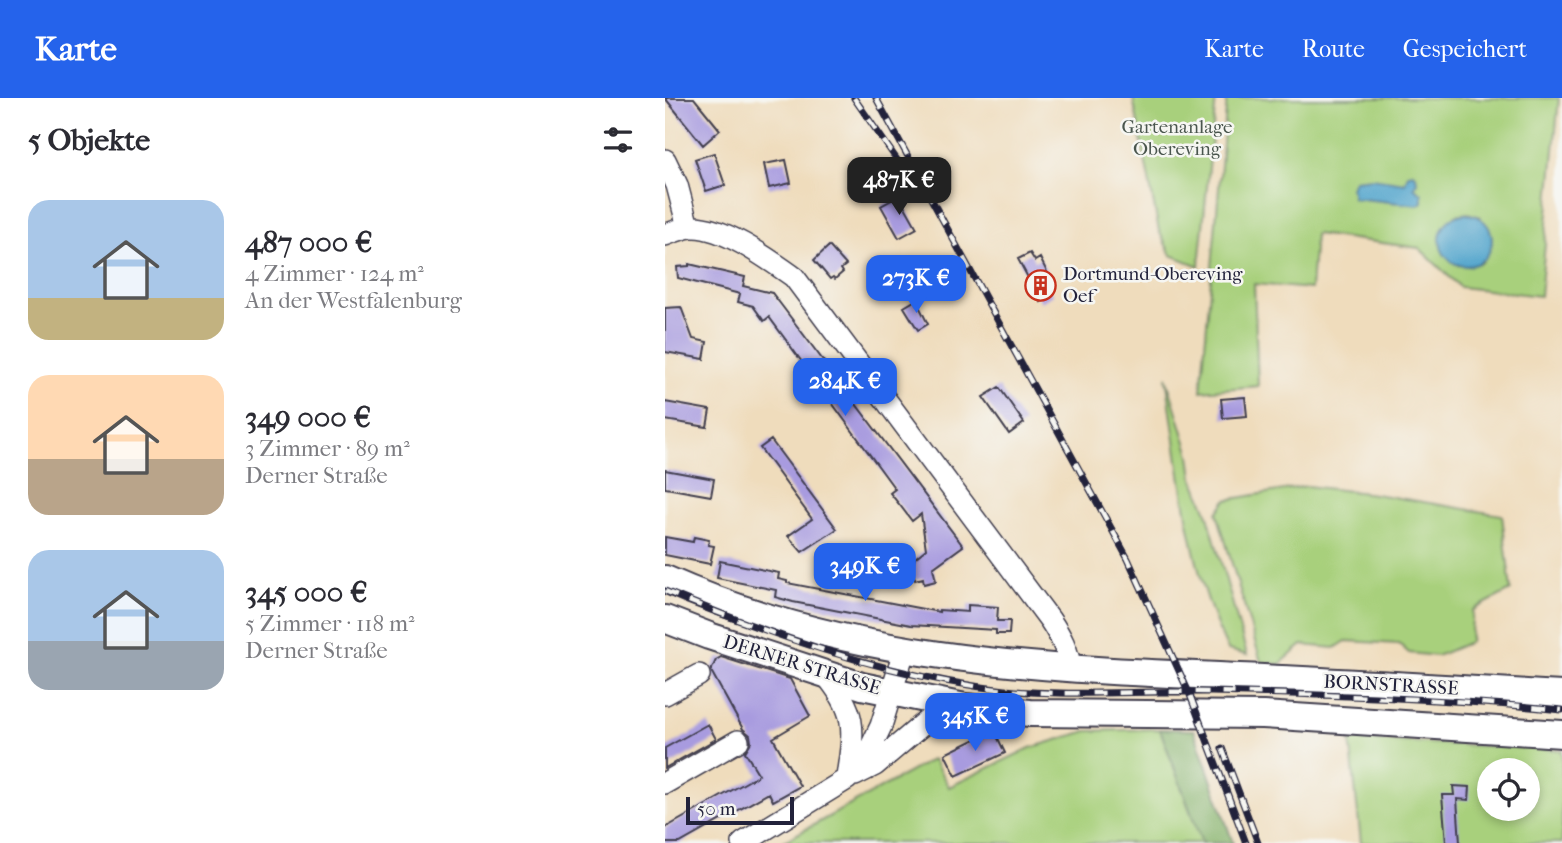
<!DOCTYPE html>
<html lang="de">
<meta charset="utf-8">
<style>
:root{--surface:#fff;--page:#f2f2f3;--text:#2b2b33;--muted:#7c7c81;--accent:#2563eb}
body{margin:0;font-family:"IM FELL French Canon",serif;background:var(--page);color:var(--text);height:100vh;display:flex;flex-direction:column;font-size:26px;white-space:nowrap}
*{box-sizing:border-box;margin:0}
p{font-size:23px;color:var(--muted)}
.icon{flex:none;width:38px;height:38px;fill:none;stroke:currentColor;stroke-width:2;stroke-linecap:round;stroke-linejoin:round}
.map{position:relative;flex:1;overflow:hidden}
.details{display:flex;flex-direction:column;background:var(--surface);width:665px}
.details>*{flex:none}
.buttons{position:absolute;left:812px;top:660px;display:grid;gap:14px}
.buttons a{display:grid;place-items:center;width:63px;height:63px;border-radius:50%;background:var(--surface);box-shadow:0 4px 10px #0003;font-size:35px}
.scale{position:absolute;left:21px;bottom:18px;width:108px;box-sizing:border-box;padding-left:7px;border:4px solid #22223b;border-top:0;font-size:19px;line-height:24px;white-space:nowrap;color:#22223b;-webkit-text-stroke:5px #f6f6f2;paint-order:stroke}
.price{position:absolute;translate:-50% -60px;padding:0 16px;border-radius:14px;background:var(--accent);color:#fff;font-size:23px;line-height:46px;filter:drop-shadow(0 2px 4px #0008)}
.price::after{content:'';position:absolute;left:50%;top:42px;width:21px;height:16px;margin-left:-10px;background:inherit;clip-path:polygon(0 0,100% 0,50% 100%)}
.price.selected{background:#222;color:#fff}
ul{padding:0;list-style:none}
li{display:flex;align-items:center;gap:21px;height:175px;padding:0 28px}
li span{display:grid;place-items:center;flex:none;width:196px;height:140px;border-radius:21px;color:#555}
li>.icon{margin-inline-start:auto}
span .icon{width:84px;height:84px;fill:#fffc;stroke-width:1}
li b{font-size:30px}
h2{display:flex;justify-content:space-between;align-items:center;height:84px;padding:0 28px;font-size:30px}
header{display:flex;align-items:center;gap:42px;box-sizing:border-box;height:98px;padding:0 35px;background:var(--accent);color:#fff}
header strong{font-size:33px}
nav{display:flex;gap:38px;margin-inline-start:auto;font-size:24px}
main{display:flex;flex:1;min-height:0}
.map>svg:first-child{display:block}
.green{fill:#a8d07b;stroke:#65795b;stroke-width:2;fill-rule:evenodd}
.forest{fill:#86b26b;stroke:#546a53;stroke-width:2}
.water{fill:#51a4cc;stroke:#3a6384;stroke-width:2}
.building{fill:#a89bdf}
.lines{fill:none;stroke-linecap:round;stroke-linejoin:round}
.minor-casing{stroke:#413e4e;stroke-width:24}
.major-casing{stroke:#413e4e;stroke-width:30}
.minor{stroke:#fff;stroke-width:21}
.major{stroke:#fff;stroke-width:26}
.rail-casing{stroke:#22223b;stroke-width:7}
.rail{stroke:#f6f6f2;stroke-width:4.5;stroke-dasharray:13;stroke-linecap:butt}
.labels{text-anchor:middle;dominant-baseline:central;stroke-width:5;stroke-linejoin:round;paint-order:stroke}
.park-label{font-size:19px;fill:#4a564e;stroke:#f6f6f2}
.poi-label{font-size:19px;fill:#22223b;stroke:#f6f6f2;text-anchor:start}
.street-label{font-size:19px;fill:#22223b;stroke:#f6f6f2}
</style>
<header>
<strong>Karte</strong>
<nav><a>Karte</a><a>Route</a><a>Gespeichert</a></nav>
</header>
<main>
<section class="details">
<h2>5 Objekte<svg class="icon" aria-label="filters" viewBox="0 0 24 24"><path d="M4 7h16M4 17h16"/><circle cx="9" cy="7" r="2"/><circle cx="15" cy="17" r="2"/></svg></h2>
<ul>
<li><span style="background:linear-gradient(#a9c7e8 70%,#c2b280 0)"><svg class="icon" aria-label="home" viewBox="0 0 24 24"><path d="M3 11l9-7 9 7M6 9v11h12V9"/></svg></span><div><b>487 000 €</b><p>4 Zimmer · 124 m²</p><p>An der Westfalenburg</p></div></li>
<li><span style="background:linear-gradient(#ffd9b3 60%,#b9a48a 0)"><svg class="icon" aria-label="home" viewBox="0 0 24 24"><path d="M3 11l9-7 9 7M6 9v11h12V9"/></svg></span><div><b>349 000 €</b><p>3 Zimmer · 89 m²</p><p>Derner Straße</p></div></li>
<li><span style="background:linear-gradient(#a9c7e8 65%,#9aa5b1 0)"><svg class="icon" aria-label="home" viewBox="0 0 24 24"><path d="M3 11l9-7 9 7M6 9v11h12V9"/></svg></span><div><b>345 000 €</b><p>5 Zimmer · 118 m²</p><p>Derner Straße</p></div></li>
</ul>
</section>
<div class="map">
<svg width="897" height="745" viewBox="0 0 897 745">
<rect width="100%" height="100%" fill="#f6f6f2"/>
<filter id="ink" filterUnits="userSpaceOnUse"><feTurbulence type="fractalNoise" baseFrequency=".0143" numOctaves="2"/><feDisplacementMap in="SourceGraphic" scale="14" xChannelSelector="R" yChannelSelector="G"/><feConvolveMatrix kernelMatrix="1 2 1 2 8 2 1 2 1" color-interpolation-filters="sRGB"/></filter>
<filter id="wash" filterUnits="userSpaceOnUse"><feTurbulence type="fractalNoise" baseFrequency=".00686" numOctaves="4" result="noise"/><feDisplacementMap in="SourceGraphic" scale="28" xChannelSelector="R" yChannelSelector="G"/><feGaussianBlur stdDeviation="1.57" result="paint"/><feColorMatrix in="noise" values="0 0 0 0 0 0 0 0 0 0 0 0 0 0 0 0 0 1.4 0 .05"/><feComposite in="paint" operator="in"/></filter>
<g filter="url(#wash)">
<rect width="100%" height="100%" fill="#efdcbc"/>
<path class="green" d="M468,0H551L534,168L506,157L494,133Z
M562,0H894L875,198L795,189L754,150L650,136L646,191L589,186L593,288L536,293ZM803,115L816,119L817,164L804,168L793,167L790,117Z
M501,279L525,357L528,380L542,414L582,557L563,552C522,468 515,370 501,279Z
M642,388L710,396L837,417L846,492L808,512L805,544L772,558L744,555L734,546L681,543L670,550L637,547L615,566L596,564L552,415L561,402Z
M495,631L537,745H116L268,661L284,689L365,650L422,633Z
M685,641L897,652V745H696ZM824,672H863V710H824Z"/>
<path class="forest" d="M495,631L529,632L568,745H537Z"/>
<path class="water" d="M748,75L751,77L752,84L749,89L757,96V104L753,107L688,100L686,90L689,82L707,80L740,85L743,76Z
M775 142a26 26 0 1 1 52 0a26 26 0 1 1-52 0Z"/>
<g id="blocks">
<path class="building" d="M0,0H29L55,32L38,47Z
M49,55L60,87L41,93L30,61Z
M121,62L126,85L104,90L99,66Z
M234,98L252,130L234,140L216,108Z
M164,148L181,167L176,171L178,174L170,181L168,179L165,181L149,162Z
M365,155L370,163L375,160L382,174L377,177L388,197L376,204L353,161Z
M24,166L80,179L78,188L107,195L117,208L298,448L268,470L271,483L259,486L258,480L250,482L247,469L250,460L261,451L256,416L247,423L234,406L225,395L230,391L104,219L99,223L88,208L73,204L75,196L13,180L12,169L24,168Z
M251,202L263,226L253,232L239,209Z
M16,209L28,241L42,244L39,261L0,254V210Z
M334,289L359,325L344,336L318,299Z
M580,299L582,318L558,320L556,301Z
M0,304L45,312L42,329L0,322Z
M106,342L172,431L137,454L123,438L147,421L95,350Z
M0,372L49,381L46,398L0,390Z
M0,439L28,444L29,439L44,442L43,447L49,448L45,466L0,457Z
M55,463L114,475L113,481L122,483V485L274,514V512L303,514V507L333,509L332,523H345L344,536H331V532L246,527L128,504L110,499L111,492L52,480Z
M56,559L125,581L145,618L108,640L135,688L108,703L104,695L15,745H0V730L94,677L80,654L86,644L85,637L78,631L46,573L51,562Z
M43,626L51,641L0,670V650Z
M329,632L340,655L291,678L280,656Z
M788,688L805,689L804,702L792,701L795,745H781L777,697H789Z"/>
</g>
</g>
<g filter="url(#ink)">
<use href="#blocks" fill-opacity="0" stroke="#413e4e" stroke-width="2"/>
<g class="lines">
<defs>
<path id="minor" d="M0,62L12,87L23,129
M0,137C8,134 17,130 26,129C57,127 105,162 129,179L385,522C395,537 404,553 405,571
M160,576C193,615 189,631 182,679
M0,596L34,577
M190,677L210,667L263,622L300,609
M0,685L73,643
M78,745L182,681L206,649L216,628L239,553"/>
<path id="major" d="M0,481C180,561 361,570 554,578C668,583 783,590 897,597
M0,521L44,538L197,588L300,609L365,615L598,617L897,636"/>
</defs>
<use href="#minor" class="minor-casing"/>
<use href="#major" class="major-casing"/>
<use href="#minor" class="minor"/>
<use href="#major" class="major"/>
<defs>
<path id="rail" d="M189,0L246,82
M211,0L463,461L525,597L581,745
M0,493C105,537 227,580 340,592C409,599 478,592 547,594C664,597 781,600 897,612
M557,650L593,745"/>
</defs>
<use href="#rail" class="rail-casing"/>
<use href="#rail" class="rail"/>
</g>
</g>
<defs>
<symbol id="building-ring" viewBox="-11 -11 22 22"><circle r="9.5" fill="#f6f6f2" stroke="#c8321e" stroke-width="1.5"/><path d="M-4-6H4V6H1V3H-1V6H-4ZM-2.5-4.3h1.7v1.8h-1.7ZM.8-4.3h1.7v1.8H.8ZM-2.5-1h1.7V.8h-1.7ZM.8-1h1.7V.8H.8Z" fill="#c8321e"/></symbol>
</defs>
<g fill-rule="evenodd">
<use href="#building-ring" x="358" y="170" width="35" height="35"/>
</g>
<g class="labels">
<g class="park-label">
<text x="512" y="29">Gartenanlage<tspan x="512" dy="22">Obereving</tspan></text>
</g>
<g class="poi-label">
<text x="398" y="176">Dortmund-Obereving<tspan x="398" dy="22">Oef</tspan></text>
</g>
<g class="street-label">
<text transform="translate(137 567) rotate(17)">DERNER STRASSE</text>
<text transform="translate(726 587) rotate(3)">BORNSTRASSE</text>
</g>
</g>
</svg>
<div class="buttons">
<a><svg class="icon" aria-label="locate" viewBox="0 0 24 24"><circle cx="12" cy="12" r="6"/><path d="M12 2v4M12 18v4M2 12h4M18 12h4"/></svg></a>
</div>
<div class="scale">50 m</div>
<b class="price selected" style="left:234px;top:119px">487K €</b>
<b class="price" style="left:251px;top:217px">273K €</b>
<b class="price" style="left:180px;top:320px">284K €</b>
<b class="price" style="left:200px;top:505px">349K €</b>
<b class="price" style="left:310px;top:655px">345K €</b>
</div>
</main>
